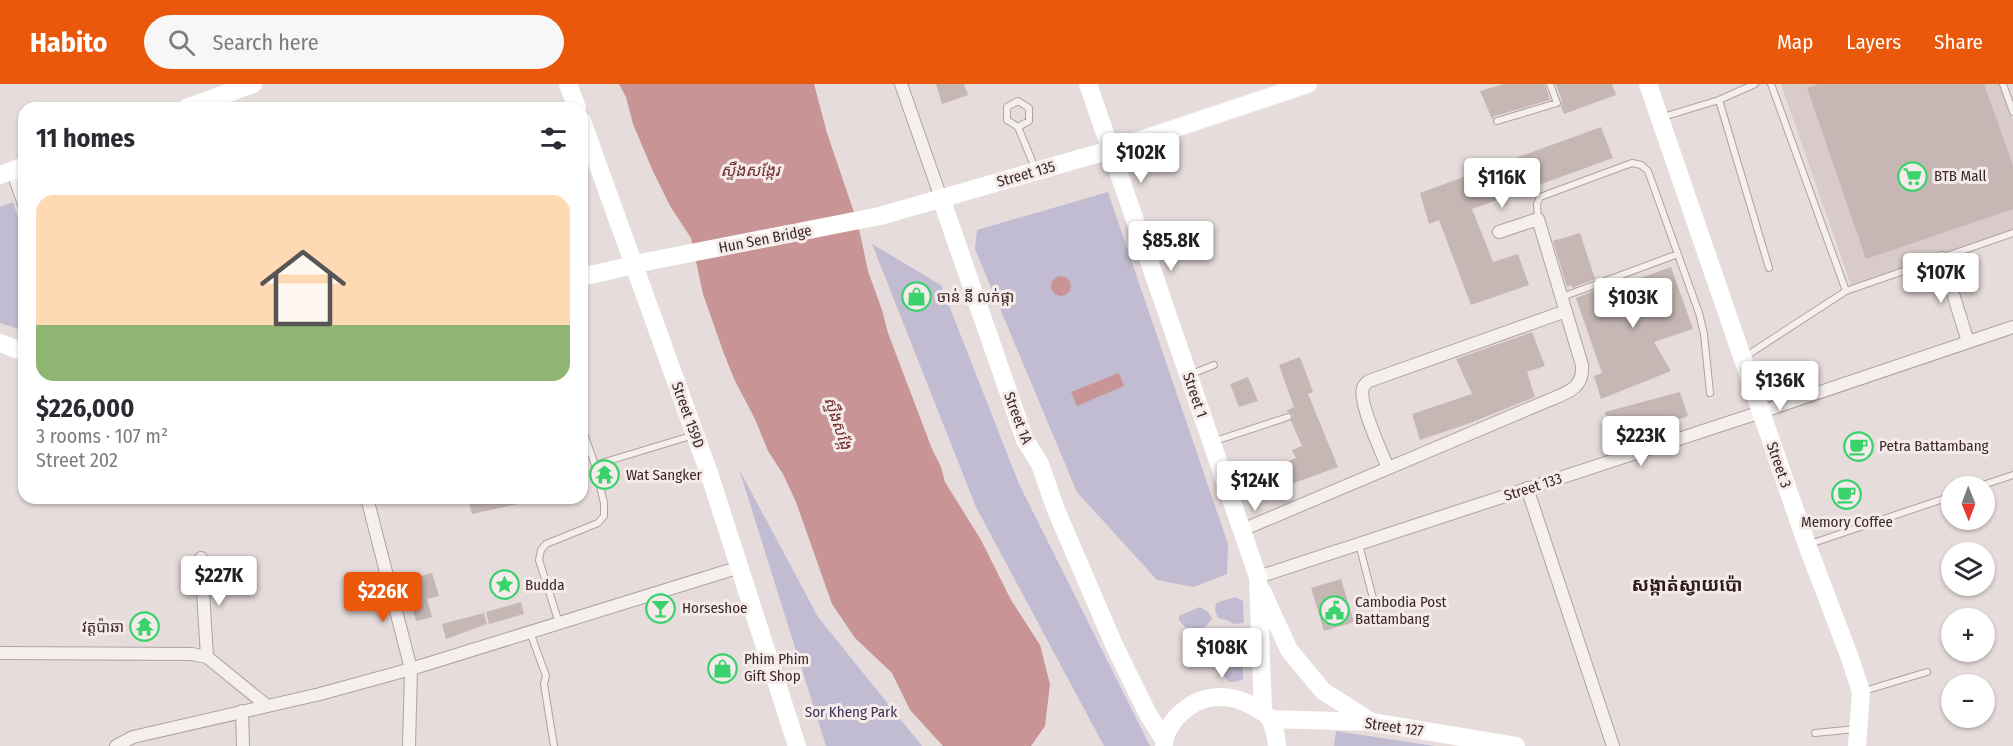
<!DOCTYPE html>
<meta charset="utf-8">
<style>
:root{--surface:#fff;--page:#f7f7f7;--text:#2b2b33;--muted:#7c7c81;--line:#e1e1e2;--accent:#ea580c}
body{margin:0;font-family:"Fira Sans Condensed","Noto Sans Khmer",sans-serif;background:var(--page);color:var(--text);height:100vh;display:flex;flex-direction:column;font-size:22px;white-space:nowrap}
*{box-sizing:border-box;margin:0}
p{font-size:20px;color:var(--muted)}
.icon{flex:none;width:33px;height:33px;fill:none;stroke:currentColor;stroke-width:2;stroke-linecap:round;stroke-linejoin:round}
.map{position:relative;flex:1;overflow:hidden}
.sheet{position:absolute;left:18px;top:18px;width:570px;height:402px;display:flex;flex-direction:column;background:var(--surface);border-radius:18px;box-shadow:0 2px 4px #0004}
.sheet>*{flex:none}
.needle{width:39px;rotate:179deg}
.buttons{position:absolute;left:1941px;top:392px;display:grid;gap:12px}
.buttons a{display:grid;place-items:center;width:54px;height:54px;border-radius:50%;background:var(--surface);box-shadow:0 2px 4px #0004;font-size:30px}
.price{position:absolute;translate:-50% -51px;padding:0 14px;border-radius:6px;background:#fff;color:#222;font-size:20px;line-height:39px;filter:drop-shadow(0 2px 3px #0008)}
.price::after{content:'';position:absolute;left:50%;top:36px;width:18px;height:14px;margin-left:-9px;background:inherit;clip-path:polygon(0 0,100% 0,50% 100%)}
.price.current{background:var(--accent);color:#fff}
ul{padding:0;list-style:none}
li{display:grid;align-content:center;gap:12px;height:318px;padding:0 18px}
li+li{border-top:2px solid var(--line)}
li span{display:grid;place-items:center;height:186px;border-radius:18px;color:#555}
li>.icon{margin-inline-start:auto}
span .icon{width:108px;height:108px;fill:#fffc;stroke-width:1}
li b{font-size:26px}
h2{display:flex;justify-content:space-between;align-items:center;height:72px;padding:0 18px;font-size:26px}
header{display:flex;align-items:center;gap:36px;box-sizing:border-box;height:84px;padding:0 30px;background:var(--accent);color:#fff}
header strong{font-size:28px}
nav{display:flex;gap:33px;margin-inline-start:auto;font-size:21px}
.search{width:420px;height:54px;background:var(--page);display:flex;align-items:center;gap:15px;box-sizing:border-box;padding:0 21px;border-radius:33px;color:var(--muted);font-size:22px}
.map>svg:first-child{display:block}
.built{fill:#d8cbc9}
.green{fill:#c1bcd1}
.water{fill:#c89495}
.building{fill:#c6b7b5}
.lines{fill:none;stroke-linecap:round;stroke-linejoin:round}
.lane-casing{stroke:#b0a2a1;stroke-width:8}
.street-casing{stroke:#b0a2a1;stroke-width:14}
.lane{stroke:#f5efee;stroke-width:6}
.street{stroke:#f5efee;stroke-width:12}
.secondary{stroke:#fff;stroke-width:18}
.labels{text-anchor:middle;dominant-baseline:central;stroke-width:6;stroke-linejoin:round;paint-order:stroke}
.street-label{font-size:15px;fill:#3d2825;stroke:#f4ebea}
.poi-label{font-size:15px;fill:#3d2825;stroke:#f4ebea;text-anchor:start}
.park-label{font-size:15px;fill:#3d3259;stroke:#f4ebea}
.water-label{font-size:16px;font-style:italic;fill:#72302e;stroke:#f4ebea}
.quarter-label{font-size:18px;font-weight:bold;fill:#2d1b17;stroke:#f4ebea}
</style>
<header>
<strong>Habito</strong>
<div class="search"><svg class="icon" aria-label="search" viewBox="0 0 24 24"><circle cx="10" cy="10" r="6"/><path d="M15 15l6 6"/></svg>Search here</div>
<nav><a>Map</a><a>Layers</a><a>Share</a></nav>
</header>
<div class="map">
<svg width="2013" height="662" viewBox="0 0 2013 662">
<rect width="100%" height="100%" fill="#e6dcdb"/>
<path class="built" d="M1781,0H2000L2013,37V147L1851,201Z"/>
<path class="green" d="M1108,108L1228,460L1227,490L1194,503L1157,496L1077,408L975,165L977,146Z
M13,118L24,152V247L0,239V123Z
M872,160L941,201L1019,400L1150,662H1104L976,423Z
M739,385L818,533L922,662H826Z
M1235,513L1243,517L1244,539L1234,540L1227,536L1218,534L1215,526L1216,519Z
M1200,523L1208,528L1212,535L1201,548L1199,554L1195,555L1179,536V532Z
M1240,567L1243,571V595L1235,598H1229L1211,576L1227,574Z
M1336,647L1434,662H1334Z"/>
<path class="water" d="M619,0H814L827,49L858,140L868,187L882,226L888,249L932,365L941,383L945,398L981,456L1011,516L1040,561L1050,600L1045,642L1031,662H943L910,626L892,589L855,554L832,520L796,418L783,390L768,367L755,335L735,297L724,270L703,210L691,154L670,122L652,85L633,40L626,13Z
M1051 202a10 10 0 1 1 20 0a10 10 0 1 1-20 0Z
M1119,289L1124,302L1077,322L1071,308Z
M1209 556a11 11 0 1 1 22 0a11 11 0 1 1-22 0Z"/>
<path class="building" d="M936,0H964L968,11L942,20Z
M1504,0H1545L1550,16L1495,32L1492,35L1480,7Z
M1556,0H1612L1616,11L1564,30L1561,22L1562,17Z
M1819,0H1984L2013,82V125L1866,175L1807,4Z
M1601,43L1613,74L1472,125L1493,178L1518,170L1529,201L1471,221L1439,136L1429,140L1420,109Z
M1580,149L1595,195L1572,204L1571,201L1567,203L1553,157Z
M1671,183L1693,245L1654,258L1671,287L1601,315L1594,292L1602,289L1576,214L1598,205L1599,209Z
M1532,248L1545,282L1527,288L1535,313L1470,339L1420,356L1412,330L1472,310L1456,275Z
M1300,273L1313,308L1308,310L1338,383L1269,408L1261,388L1296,374L1292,366L1302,362L1291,337L1293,331L1286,327L1294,323L1279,281Z
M1248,293L1258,317L1239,323L1230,300Z
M1680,308L1688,332L1615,358L1605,328Z
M468,414H522L523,419L472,430Z
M432,489L439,512L427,515L432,533L416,537L405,497Z
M1341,495L1354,538L1324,547L1311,504Z
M521,518L524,530L489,540L486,528Z
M484,529L487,540L446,555L442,540Z"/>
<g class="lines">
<defs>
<path id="lane" d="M1771,0L1846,207
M2003,0L2013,28
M1719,16L1769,184
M1663,33L1719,16L1755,0
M1497,37L1557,19L1550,0
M1018,43L1029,37V24L1018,17L1007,23V36L1018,43L1035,84
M1538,135L1537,120L1540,113L1632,79L1641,81L1648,87L1699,229L1704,250L1710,309
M1562,213L1678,170
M1746,272L1846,207L2013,149
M1189,291L1214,281
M582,344L595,381L694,351
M1212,358L1288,333
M1980,402L2013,391
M1359,460L1376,526
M1810,460L1952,412
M559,539L539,476L541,466L546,460L598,439L604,432V419L595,381
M530,548L546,592L544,600L554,662
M1864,607L1927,588
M1815,649L1856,645"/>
<path id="street" d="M901,0L941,114
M12,86L24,120
M1942,174L1968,258
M1388,384C1382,369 1358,318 1363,304C1364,301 1366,299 1369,297L1566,227
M1527,404L1613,662
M367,414L411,585L409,662
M1242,446L1547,317C1566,309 1584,305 1582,281L1538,135L1499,148
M201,474L207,573
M1258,493L1761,328L2013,243
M0,569L192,570L207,573L266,621
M242,627L243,662
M116,662L133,653L320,610L411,585L740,483"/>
</defs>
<use href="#lane" class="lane-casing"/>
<use href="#street" class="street-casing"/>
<use href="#lane" class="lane"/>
<use href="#street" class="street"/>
<path class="secondary" d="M568,0L577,24
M1088,0L1258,493L1263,628
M1648,0L1807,461L1850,574L1861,608L1857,662
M186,24L253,0
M582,37L709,389L797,662
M0,91L24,82
M941,114L1025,356L1040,380L1056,426L1115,563L1148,630L1164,656
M582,193L650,177L880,132L1110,66L1308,0
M0,259L24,268
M1262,507L1289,566L1323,607L1370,637
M1270,635L1371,638L1516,662
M1164,662C1164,650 1171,638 1180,630C1201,609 1231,608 1256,624C1261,627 1267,630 1270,635C1275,643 1276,653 1277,662"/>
</g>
<defs>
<symbol id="supermarket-ring" viewBox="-11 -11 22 22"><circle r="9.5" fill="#f4ebea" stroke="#3ad26c" stroke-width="1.5"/><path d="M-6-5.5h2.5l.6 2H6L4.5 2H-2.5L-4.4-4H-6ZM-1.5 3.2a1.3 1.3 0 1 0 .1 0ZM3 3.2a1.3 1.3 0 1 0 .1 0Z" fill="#3ad26c"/></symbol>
<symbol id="shop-ring" viewBox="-11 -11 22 22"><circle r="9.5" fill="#f4ebea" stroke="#3ad26c" stroke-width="1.5"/><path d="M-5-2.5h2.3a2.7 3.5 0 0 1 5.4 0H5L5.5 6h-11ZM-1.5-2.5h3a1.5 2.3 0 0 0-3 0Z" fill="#3ad26c"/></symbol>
<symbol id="cafe-ring" viewBox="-11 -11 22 22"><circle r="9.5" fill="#f4ebea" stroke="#3ad26c" stroke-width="1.5"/><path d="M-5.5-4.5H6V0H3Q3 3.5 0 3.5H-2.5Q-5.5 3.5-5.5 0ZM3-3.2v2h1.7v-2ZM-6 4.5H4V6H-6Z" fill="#3ad26c"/></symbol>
<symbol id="temple-ring" viewBox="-11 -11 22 22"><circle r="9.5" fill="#f4ebea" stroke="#3ad26c" stroke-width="1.5"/><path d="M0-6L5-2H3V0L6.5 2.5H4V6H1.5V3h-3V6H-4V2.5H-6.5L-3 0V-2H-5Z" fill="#3ad26c"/></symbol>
<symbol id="sight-ring" viewBox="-11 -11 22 22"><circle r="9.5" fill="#f4ebea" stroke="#3ad26c" stroke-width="1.5"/><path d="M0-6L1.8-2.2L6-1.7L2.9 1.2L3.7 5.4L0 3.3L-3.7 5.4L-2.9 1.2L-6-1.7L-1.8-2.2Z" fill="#3ad26c"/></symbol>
<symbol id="bar-ring" viewBox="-11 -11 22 22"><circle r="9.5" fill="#f4ebea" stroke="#3ad26c" stroke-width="1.5"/><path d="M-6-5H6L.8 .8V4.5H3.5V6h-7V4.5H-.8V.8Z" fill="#3ad26c"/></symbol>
<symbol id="civic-ring" viewBox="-11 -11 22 22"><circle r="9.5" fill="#f4ebea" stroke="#3ad26c" stroke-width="1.5"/><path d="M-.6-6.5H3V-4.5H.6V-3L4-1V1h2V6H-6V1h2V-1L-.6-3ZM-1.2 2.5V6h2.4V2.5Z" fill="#3ad26c"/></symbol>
</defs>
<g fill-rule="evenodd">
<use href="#supermarket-ring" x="1896" y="76" width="33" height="33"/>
<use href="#shop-ring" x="900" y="196" width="33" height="33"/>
<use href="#cafe-ring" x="1842" y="346" width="33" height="33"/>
<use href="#temple-ring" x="588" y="374" width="33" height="33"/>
<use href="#cafe-ring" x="1830" y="394" width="33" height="33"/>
<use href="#sight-ring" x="488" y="484" width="33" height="33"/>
<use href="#bar-ring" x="644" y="508" width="33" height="33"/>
<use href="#civic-ring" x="1318" y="510" width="33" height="33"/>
<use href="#temple-ring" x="128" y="526" width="33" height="33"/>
<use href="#shop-ring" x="706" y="568" width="33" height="33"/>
</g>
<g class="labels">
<g class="street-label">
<text transform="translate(1026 90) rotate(-16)">Street 135</text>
<text transform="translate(765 155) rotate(-11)">Hun Sen Bridge</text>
<text transform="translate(1195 311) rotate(71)">Street 1</text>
<text transform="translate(688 331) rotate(70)">Street 159D</text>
<text transform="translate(1018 334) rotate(69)">Street 1A</text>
<text transform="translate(1779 381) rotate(71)">Street 3</text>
<text transform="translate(1533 403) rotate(-18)">Street 133</text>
<text transform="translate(1394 643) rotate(8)">Street 127</text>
</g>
<g class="poi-label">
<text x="1934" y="92">BTB Mall</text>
<text x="937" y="213">ចាន់ នី លក់ផ្កា</text>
<text x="1879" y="362">Petra Battambang</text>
<text x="626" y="391">Wat Sangker</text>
<text x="1847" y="438" text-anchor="middle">Memory Coffee</text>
<text x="525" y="501">Budda</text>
<text x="1355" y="518">Cambodia Post<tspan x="1355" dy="17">Battambang</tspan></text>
<text x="682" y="524">Horseshoe</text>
<text x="124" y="543" text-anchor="end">វត្តប៉ាឆា</text>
<text x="744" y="575">Phim Phim<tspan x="744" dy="17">Gift Shop</tspan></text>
</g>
<g class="park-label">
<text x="851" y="628">Sor Kheng Park</text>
</g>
<g class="water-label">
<text x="750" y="86">ស្ទឹងសង្កែរ</text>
<text transform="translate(838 339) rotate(71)">ស្ទឹងសង្កែ</text>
</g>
<g class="quarter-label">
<text x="1687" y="501">សង្កាត់ស្វាយប៉ោ</text>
</g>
</g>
</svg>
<div class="buttons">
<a><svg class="needle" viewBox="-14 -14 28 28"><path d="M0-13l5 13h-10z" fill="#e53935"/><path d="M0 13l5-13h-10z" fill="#7c7c81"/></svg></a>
<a><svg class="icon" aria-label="layers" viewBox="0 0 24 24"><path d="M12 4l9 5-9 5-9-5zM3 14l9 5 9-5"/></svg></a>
<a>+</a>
<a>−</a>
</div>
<b class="price" style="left:1141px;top:100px">$102K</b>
<b class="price" style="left:1502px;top:125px">$116K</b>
<b class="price" style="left:1171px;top:188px">$85.8K</b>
<b class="price" style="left:1941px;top:220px">$107K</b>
<b class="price" style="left:1633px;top:245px">$103K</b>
<b class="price" style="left:1780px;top:328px">$136K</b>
<b class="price" style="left:1641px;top:383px">$223K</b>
<b class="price" style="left:1255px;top:428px">$124K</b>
<b class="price" style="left:219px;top:523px">$227K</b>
<b class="price current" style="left:383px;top:539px">$226K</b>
<b class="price" style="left:1222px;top:595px">$108K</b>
<section class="sheet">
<h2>11 homes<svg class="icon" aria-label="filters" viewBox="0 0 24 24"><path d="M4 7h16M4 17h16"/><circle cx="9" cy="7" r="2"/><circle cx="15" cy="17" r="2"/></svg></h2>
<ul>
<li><span style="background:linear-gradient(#ffd9b3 70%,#8fb573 0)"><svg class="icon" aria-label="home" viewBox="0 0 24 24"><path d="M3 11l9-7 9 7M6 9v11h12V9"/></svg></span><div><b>$226,000</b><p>3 rooms · 107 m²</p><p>Street 202</p></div></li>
</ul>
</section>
</div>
